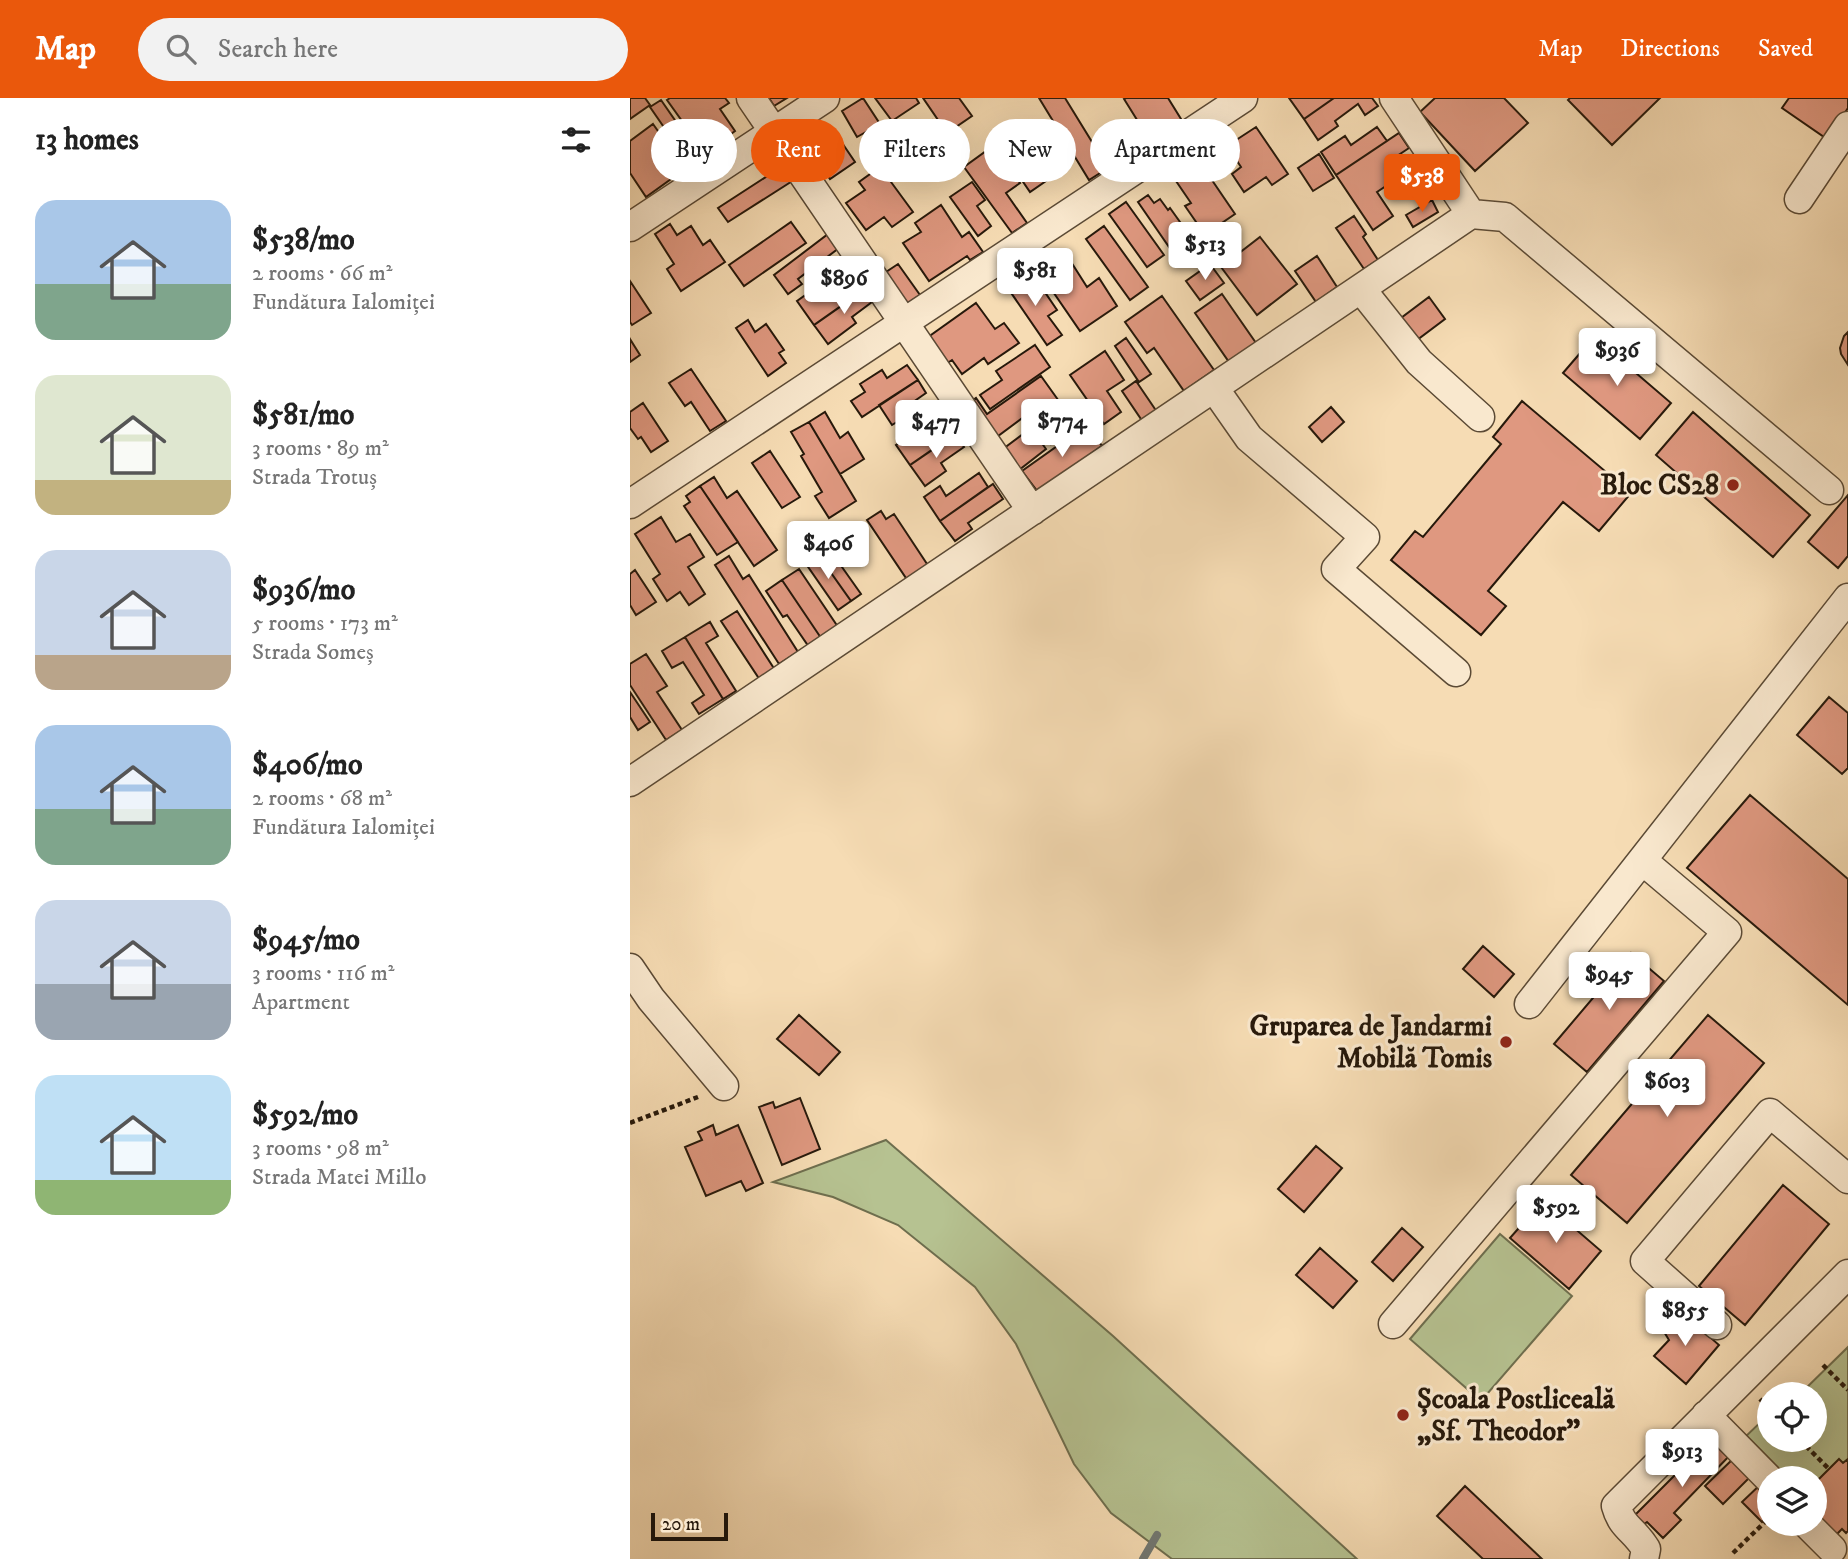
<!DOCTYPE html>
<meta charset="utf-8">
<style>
:root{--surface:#fff;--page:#f2f2f2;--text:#222;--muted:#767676;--accent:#ea580c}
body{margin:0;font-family:"IM FELL DW Pica",serif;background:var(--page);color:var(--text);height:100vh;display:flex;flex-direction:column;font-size:26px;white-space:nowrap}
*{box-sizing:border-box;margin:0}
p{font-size:23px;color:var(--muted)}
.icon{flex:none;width:38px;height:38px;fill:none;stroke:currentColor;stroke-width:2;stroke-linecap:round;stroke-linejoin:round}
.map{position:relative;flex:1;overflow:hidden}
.side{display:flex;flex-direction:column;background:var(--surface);width:630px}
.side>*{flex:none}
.top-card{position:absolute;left:21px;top:21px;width:665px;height:63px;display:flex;gap:14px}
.controls{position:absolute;left:1127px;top:1284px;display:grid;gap:14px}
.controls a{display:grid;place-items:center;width:70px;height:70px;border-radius:50%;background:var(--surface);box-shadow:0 7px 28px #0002;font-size:35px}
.scale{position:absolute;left:21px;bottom:18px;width:77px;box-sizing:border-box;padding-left:7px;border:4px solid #27190b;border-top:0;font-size:19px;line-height:24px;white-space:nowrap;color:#27190b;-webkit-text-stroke:5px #f9e8ce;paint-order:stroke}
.price{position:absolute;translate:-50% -60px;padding:0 16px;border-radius:7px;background:#fff;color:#222;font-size:23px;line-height:46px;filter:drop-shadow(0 2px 4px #0008)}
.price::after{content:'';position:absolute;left:50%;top:42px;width:21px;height:16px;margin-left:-10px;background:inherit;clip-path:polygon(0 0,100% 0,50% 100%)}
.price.selected{background:var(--accent);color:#fff}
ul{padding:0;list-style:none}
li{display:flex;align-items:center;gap:21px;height:175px;padding:0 35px}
li span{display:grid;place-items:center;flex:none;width:196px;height:140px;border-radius:21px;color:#555}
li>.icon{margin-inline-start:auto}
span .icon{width:84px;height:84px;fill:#fffc;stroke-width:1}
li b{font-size:30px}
h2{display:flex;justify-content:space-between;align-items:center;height:84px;padding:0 35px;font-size:30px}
.chip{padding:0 24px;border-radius:32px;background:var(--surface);box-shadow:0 7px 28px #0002;font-size:24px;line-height:63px}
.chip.selected{background:var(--accent);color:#fff}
header{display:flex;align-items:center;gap:42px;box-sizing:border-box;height:98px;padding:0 35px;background:var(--accent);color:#fff}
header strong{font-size:33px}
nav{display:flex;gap:38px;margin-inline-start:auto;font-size:24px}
.search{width:490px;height:63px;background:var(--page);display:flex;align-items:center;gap:18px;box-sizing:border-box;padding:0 24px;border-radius:38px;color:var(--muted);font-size:26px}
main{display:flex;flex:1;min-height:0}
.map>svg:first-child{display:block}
.green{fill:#b6c291;stroke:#6e6e4e;stroke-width:2}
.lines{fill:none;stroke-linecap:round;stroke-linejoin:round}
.stream{stroke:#717873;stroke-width:8}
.building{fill:#df9880;stroke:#27190b;stroke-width:2}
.minor-casing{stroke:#5b4a35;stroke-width:31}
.path{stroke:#27190b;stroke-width:4.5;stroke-dasharray:5 3.5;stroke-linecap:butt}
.minor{stroke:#f9e8ce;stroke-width:28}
.poi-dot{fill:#8f2418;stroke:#f9e8ce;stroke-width:2.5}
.labels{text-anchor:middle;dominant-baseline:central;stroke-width:6;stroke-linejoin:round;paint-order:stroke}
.poi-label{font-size:28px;font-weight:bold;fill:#27190b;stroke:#f9e8ce;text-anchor:end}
</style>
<header>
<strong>Map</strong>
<div class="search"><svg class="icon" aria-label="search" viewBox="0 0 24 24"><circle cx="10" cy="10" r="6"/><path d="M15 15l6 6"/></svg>Search here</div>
<nav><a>Map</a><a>Directions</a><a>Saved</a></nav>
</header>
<main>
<section class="side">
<h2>13 homes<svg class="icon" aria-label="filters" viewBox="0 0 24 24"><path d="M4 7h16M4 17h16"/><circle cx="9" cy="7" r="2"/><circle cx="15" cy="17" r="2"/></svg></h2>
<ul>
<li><span style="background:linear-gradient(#a9c7e8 60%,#7fa58c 0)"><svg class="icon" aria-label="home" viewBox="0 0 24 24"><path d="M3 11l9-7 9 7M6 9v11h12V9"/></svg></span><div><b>$538/mo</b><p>2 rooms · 66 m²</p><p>Fundătura Ialomiței</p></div></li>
<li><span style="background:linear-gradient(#dfe7d0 75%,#c2b280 0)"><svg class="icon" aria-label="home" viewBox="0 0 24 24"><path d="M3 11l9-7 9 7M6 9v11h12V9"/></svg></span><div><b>$581/mo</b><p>3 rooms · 89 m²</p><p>Strada Trotuș</p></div></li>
<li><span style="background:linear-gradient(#c9d6e8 75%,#b9a48a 0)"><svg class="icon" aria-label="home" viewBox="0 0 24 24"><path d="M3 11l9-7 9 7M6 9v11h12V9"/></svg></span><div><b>$936/mo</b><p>5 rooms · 173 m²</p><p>Strada Someș</p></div></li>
<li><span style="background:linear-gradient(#a9c7e8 60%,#7fa58c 0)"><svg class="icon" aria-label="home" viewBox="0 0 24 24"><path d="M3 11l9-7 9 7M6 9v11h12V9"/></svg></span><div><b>$406/mo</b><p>2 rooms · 68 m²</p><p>Fundătura Ialomiței</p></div></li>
<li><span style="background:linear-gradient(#c9d6e8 60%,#9aa5b1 0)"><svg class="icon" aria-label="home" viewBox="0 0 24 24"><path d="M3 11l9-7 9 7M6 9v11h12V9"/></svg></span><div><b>$945/mo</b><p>3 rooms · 116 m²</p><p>Apartment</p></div></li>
<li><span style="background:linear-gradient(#bfe0f5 75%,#8fb573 0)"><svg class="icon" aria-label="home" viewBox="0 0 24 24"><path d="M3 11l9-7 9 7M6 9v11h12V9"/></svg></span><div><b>$592/mo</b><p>3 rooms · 98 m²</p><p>Strada Matei Millo</p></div></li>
</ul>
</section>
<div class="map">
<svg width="1218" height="1461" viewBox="0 0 1218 1461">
<rect width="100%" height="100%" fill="#f6dcb4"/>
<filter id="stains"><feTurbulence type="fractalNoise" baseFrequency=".00286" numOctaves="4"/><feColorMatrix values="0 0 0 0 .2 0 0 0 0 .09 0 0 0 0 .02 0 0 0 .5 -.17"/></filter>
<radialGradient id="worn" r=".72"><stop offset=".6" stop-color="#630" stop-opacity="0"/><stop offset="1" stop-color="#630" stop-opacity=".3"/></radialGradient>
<path class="green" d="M256,1042L483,1238L727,1461H542L481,1415L444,1366L386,1246L345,1189L268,1127L203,1099L143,1084Z
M870,1136L942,1198L851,1303L780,1241Z
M1218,1249V1361L1213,1365L1209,1362L1185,1385V1381H1150L1112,1342L1139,1316V1342H1185V1297H1169Z"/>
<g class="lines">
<path class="stream" d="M513,1461L527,1437"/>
</g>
<path class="building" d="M0,0H15L20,7L0,21Z
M40,0H95L99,5L90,11L105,33L75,55L37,2Z
M139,0H157L144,8Z
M233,0L250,26L227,39L212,13Z
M245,0H286L289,5L262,23Z
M293,0H329L342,18L317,35Z
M409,0H435L478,70L459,82Z
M496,0H538L551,21L519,41L494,1Z
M659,0H704L674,21Z
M704,0H742L748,8L735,17L728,6L705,23L708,28L688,42L674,21Z
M805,0H874L898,25L845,73L790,14Z
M940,0H1030L982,47L938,2Z
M1159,0H1218V10L1197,41L1152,10Z
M31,2L51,31L49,33L59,49L63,46L76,64L63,73L50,54L53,52L42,37L40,38L20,9Z
M302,22L324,54L294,74L282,55L295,46L286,32Z
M23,26L35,43L28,48L48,76L16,99L0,75V43Z
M393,26L408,49L398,56L416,83L400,94L366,44Z
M626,29L658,76L642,87L636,79L614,94L602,76L611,69L597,48Z
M747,29L757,43L706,77L691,54L715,38L721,47Z
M204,33L225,64L200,81L179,50Z
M769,35L779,50L764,60L774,76L747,94L763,118L743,132L706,77Z
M363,48L390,85L376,95L397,125L382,135L334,69Z
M148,51L167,80L98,124L88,110L145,73L136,60Z
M689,56L704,80L683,93L668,70Z
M571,66L605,116L580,133L576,127L571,131L555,108L561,105L546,83Z
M250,69L283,114L262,129L254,119L236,132L216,105L235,92L229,84Z
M342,84L355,102L347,108L361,128L348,138L320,99Z
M518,97L524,105L530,101L538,112L540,110L560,138L551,144L561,158L550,165L508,104Z
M802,102L808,114L783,129L776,117Z
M496,104L534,157L517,169L479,116Z
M311,107L332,139L339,134L353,154L340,162L337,158L299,183L273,145L291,134L285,125Z
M724,118L736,136L733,139L748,162L734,171L706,130Z
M161,124L176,145L114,188L99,167Z
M40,126L47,137L61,128L73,147L80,142L95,164L51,193L37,171L44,166L25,136Z
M474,128L518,189L500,202L456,141Z
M202,133L213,147L168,181L172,186L158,196L144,177Z
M630,139L667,186L627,217L591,169Z
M687,158L707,189L686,204L665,173Z
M268,166L290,197L274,208L253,176Z
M580,166L594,185L570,202L556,183Z
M443,167L457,189L469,180L487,208L450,233L417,185Z
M389,176L403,196L412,190L427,212L418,218L432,237L417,247L375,186Z
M216,182L227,197L184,227L167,203L191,186L197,195Z
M0,183L21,215L2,227L0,224Z
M238,189L246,201L222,219L226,225L198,246L184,227Z
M592,196L626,245L599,264L565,215Z
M532,198L584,272L554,293L524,250L517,255L495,224Z
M799,199L815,221L787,242L771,220Z
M346,205L365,231L374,225L389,245L358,266L354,260L332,276L322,262L313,268L294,242Z
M118,222L125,234L136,226L154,252L149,255L156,265L138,278L106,230Z
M1218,234V267L1211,256L1210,250L1214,238Z
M964,239L1041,305L1010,341L933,275Z
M496,240L521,276L509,284L485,248Z
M0,241L10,257L0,264Z
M405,247L420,269L360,311L350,297L372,282L366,273Z
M475,253L494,282L477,293L491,314L474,326L440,277Z
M277,267L288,282L232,319L221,303L235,294L230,286L252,272L257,280Z
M61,271L96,323L80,333L61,304L55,308L39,285Z
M411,278L446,327L421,346L399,315L364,341L339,305L346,300L357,316Z
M288,282L296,295L276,309L280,316L262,327L249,307Z
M506,283L527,314L513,324L492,293Z
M892,303L1001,395L969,433L933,404L858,493L876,508L851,537L761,462L785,433L793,439L871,346L863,339Z
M13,305L38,343L21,354L11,339L8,341L0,330V314Z
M701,309L714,324L692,344L679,329Z
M195,314L210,340L218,334L234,361L210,376L179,324Z
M1063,314L1180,417L1143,459L1026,357Z
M313,315L327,335L280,367L266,347Z
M179,324L226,403L199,420L185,398L192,394L171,358L174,356L161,334Z
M457,327L472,348L408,394L392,373Z
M401,330L416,351L389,372L373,351Z
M325,336L334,349L311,365L316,373L295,388L280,367Z
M140,353L170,399L152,410L122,365Z
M349,375L358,389L310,423L294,399L310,388L316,398Z
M84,379L97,400L107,393L147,452L124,468L70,388Z
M363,386L373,401L338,425L342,431L325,443L310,423Z
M70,388L108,444L87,457L54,408L60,404L56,398Z
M1218,397V458L1208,470L1178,444Z
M251,413L256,421L264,416L299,469L278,483L237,422Z
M31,419L46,444L60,436L74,459L58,469L75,496L59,507L50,494L37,503L23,481L30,476L5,436Z
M204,443L213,457L207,462L231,496L221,503L187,455Z
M187,455L221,503L208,512L174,463Z
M99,458L113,481L119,477L168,554L149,566L85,467Z
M169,471L208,529L191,540L152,482Z
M5,472L26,504L6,517L0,507V476Z
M152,482L191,540L179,549L157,517L153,519L136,493Z
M107,513L145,572L130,582L91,523Z
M80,524L88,538L76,545L106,593L93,601L55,539Z
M55,539L93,601L69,616L62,605L74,597L53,564L42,570L32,553Z
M16,556L37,588L27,594L52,632L36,642L0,587V566Z
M0,594L20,624L8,632L0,619Z
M1199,599L1218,615V670L1212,676L1167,637Z
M1120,697L1218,781V907L1057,770Z
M853,848L884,876L864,899L833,871Z
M1001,855L1034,883L957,974L924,946Z
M169,917L210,954L189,977L147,941Z
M1078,917L1134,965L997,1125L941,1077Z
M170,1000L190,1051L152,1067L129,1009L143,1004L145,1010Z
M83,1027L86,1037L108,1027L133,1085L116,1093L111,1083L76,1098L55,1049L72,1042L68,1034Z
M686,1048L712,1070L674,1114L648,1091Z
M1153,1087L1199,1126L1115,1227L1069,1188Z
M913,1103L971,1153L939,1191L880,1140Z
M772,1130L793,1149L763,1183L742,1164Z
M690,1150L727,1183L703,1210L666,1177Z
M1050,1213L1089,1247L1056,1286L1024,1258L1039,1242L1033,1232Z
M1094,1343L1104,1353L1044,1415L1051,1422L1033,1440L1017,1424L1013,1427L1004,1418L1076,1346L1084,1354Z
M1106,1358L1123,1376L1093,1406L1075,1388Z
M1209,1361L1213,1365L1218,1361V1433L1216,1435L1212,1431L1202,1441L1185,1424V1385Z
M1132,1385L1139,1393V1417L1132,1424L1112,1404Z
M835,1388L912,1461H853L807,1418Z"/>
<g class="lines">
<defs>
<path id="minor" d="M121,0L402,413
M764,0L841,116
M1169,101L1218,28
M841,116L875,119L1199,392
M0,129L195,0
M731,191L789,264L850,319
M584,290L619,340L735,439L706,471L826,574
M0,406L613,0
M0,684L841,116
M0,870L21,901L94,988
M899,906L1218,500
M763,1226L1097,834L1013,763
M1087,1227L1015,1163L1140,1015L1218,1081
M1076,1317L1139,1381
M1177,1426L1202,1451
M1014,1461L1016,1451C1004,1431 992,1430 986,1408L1218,1176"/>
</defs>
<use href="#minor" class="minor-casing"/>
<path class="path" d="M0,1025L68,999
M1193,1267L1218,1292
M1130,1301L1139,1310
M1170,1342L1199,1371
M1103,1455L1139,1420"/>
<use href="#minor" class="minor"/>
</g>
<g class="poi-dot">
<circle cx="1103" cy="387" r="7"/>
<circle cx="876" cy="944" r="7"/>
<circle cx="773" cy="1317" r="7"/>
</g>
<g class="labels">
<g class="poi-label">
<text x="1089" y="387">Bloc CS28</text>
<text x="862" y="928">Gruparea de Jandarmi<tspan x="862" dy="32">Mobilă Tomis</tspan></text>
<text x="787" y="1301" text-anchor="start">Școala Postliceală<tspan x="787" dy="32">„Sf. Theodor”</tspan></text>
</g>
</g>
<rect width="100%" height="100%" filter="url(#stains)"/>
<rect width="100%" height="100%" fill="url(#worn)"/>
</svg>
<div class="controls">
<a><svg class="icon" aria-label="locate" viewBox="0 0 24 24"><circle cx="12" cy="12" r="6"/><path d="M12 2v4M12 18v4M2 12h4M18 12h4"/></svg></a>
<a><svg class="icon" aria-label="layers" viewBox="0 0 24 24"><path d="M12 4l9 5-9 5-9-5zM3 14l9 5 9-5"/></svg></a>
</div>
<div class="scale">20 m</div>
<b class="price selected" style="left:792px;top:116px">$538</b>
<b class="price" style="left:575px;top:184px">$513</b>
<b class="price" style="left:405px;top:210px">$581</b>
<b class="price" style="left:214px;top:218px">$896</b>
<b class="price" style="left:987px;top:290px">$936</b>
<b class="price" style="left:432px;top:361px">$774</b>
<b class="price" style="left:306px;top:362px">$477</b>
<b class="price" style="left:198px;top:483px">$406</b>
<b class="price" style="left:979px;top:914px">$945</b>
<b class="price" style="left:1037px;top:1021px">$603</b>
<b class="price" style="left:926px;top:1147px">$592</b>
<b class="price" style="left:1055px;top:1250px">$855</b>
<b class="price" style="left:1052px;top:1391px">$913</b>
<div class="top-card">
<a class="chip">Buy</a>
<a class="chip selected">Rent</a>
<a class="chip">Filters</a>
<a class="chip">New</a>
<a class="chip">Apartment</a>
</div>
</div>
</main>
